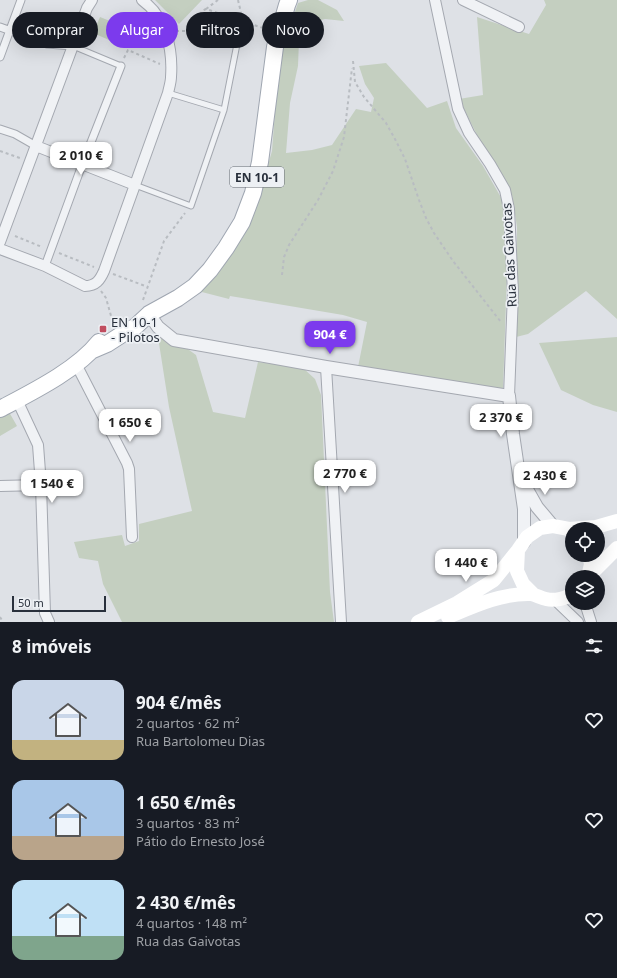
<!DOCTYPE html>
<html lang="pt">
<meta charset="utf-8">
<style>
:root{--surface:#171b24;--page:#242831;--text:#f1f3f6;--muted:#9ea1a6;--accent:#7c3aed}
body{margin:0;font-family:"Noto Sans",sans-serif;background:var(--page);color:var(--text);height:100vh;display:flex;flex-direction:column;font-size:15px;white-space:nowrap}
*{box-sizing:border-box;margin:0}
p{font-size:13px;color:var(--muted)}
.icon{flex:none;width:22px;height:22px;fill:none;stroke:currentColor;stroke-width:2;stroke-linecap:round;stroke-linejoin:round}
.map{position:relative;height:622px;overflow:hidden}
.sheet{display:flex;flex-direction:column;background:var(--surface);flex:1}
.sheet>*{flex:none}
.hud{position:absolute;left:12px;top:12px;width:400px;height:36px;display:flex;gap:8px}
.buttons{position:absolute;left:565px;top:522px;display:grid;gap:8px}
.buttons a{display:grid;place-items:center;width:40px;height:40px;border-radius:50%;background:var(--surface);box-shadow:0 4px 16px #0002;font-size:20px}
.scale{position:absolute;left:12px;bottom:10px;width:94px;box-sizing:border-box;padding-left:4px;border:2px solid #29303c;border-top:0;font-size:11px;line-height:14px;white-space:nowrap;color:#29303c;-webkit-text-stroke:3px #edf0f4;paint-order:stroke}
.price{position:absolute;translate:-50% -34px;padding:0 9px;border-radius:8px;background:#fff;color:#222;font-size:13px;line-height:26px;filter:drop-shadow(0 1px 2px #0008)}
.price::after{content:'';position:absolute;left:50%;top:24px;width:12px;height:9px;margin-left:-6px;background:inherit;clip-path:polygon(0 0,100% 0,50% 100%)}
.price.selected{background:var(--accent);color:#fff}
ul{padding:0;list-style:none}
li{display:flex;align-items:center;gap:12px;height:100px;padding:0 12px}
li span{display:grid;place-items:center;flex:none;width:112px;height:80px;border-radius:12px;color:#555}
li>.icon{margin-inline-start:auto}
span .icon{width:48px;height:48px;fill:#fffc;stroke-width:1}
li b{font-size:17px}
h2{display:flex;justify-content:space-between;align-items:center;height:48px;padding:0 12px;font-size:17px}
.pill{padding:0 14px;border-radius:18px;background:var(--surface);box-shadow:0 4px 16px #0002;font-size:14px;line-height:36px}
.pill.selected{background:var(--accent);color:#fff}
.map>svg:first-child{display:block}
.green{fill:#c4cfc0}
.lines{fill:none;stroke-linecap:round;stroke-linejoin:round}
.service-casing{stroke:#a4a8b0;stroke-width:7}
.pedestrian-casing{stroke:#a4a8b0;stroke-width:9}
.minor-casing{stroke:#a4a8b0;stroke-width:12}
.tertiary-casing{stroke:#a4a8b0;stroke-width:14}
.primary-casing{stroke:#9fa6b1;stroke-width:18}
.path{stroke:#b8bcc1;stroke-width:2;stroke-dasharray:3 3;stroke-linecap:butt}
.service{stroke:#f0f2f5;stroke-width:5}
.pedestrian{stroke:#f0f2f5;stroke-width:7}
.minor{stroke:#f0f2f5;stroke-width:10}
.tertiary{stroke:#f0f2f5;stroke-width:12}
.secondary{stroke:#fff;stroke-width:14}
.primary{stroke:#fff;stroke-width:16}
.poi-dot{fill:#c14e60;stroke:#edf0f4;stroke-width:1.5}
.labels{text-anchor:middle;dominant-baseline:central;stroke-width:3.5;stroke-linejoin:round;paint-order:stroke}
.shield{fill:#edf0f4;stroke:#646a73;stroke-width:1}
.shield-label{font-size:12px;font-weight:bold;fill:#29303c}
.street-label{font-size:13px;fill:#29303c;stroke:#edf0f4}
.poi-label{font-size:13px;fill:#29303c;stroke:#edf0f4;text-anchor:start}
</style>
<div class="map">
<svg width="617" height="622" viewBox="0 0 617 622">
<rect width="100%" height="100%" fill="#dee1e6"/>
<path class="green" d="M155,0H202L179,24Z
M308,0H318L337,10L344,21L325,19L313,22L299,40L298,66L290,103L286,153L312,150L332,145L356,109L371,112L374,98L365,84L359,66L386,63L427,108L447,101L456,128L483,166L503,201L508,243L503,389L358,367L367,322L343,315L230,296L229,299L194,290L258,199L272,151L279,59L298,3Z
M544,0H617V319L586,291L528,334L516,337L517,227L512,195L480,141L459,99L483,95L477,17L529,34L546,5Z
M100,17L130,29L123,46L93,33Z
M158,337L185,347L196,355L213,412L245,418L258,362L303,368L315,379L321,395L330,592L334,622H122L103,584L98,561L79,558L74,542L122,535L125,546L139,541V524L192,511L169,407Z
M617,337V412L593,405L561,390L539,343Z
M9,412L17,426L0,436V417Z"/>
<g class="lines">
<defs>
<path id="service" d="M73,46L121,66
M168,93L224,110
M135,185L191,206L224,110L238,39"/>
<path id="pedestrian" d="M0,27L47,44L73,46
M0,57L21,0
M0,129L15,134L36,146
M45,266L82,165L121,66"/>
<path id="minor" d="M435,0L458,109L469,133L490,164L505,190L509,209L513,293L509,396
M463,0L519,27
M36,146L135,185
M0,242L87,8L92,0
M0,249L45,266L85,286C96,286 100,280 104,271L168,93C169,88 171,82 171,77C173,49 166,17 142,0
M76,364L127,463L129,469L132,537
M326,367L341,622
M17,400L38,445L41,485L45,613L49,622
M0,486L41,485
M555,600L578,622
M585,603L591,622"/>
<path id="tertiary" d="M149,314L158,327L174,340L326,367L509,396L513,434L524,509V542
M524,484L537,507L553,526"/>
<path id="primary" d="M93,350L107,344L127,331L135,327L149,314L178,298L195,286L210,270L226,248L242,222L253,193L260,162L275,47L287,5L289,0
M0,409C32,392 77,370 99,342"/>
</defs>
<use href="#service" class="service-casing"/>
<use href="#pedestrian" class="pedestrian-casing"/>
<use href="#minor" class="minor-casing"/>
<use href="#tertiary" class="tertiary-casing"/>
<use href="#primary" class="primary-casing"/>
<path class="path" d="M238,0L243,21L239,32
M206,9L218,0
M176,31H195L202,11L206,9L266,29
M124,58L128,50L160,64
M353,61L355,82L364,97L386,123L395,139L405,159L419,200L426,218L434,233L453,261L501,322
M0,151L20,158
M15,236L42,247
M59,253L94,267
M113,274L148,287
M282,275L284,257L289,245L318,200L333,171L344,137L352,68
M101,291L106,298L113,323L114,322
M143,300L164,241L185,213
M0,617L3,622"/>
<use href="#service" class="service"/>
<use href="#pedestrian" class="pedestrian"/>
<use href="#minor" class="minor"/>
<use href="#tertiary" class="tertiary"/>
<path class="secondary" d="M518,550L517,571L523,584L533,594
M588,577L617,548
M588,577L591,564L589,555
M448,617C474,606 502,593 531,594C536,595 541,598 546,599C554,601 565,599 572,594
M418,622L457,603L494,580L518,550L527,537L540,528L553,526L569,529L596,527L617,521"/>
<use href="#primary" class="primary"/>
</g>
<rect class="poi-dot" x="99" y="325" width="8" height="8" rx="2"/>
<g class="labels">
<rect class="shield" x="230" y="167" width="54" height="20" rx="3"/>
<g class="shield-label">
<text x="257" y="177">EN 10-1</text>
</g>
<g class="street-label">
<text transform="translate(509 255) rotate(-93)">Rua das Gaivotas</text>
</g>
<g class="poi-label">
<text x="111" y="322">EN 10-1<tspan x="111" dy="15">- Pilotos</tspan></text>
</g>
</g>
</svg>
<div class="buttons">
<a><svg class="icon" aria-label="locate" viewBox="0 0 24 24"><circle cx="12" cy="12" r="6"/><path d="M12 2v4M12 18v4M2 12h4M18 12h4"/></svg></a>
<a><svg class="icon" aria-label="layers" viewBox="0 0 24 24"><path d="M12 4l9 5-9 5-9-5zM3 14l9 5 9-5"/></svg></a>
</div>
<div class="scale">50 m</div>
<b class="price" style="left:81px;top:176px">2 010 €</b>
<b class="price selected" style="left:330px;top:355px">904 €</b>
<b class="price" style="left:501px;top:438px">2 370 €</b>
<b class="price" style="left:130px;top:443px">1 650 €</b>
<b class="price" style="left:345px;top:494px">2 770 €</b>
<b class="price" style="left:545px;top:496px">2 430 €</b>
<b class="price" style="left:52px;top:504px">1 540 €</b>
<b class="price" style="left:466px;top:583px">1 440 €</b>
<div class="hud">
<a class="pill">Comprar</a>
<a class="pill selected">Alugar</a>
<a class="pill">Filtros</a>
<a class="pill">Novo</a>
</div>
</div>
<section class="sheet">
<h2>8 imóveis<svg class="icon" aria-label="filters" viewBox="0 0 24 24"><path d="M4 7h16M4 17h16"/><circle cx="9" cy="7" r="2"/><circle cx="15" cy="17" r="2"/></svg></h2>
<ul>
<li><span style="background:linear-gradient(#c9d6e8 75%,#c2b280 0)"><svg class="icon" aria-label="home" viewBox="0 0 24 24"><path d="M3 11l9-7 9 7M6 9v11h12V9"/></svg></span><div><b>904 €/mês</b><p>2 quartos · 62 m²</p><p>Rua Bartolomeu Dias</p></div><svg class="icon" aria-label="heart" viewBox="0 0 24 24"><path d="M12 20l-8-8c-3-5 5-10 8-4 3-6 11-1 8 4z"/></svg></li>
<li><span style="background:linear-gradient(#a9c7e8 70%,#b9a48a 0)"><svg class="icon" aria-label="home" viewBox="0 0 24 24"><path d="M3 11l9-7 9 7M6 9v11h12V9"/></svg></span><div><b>1 650 €/mês</b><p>3 quartos · 83 m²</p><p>Pátio do Ernesto José</p></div><svg class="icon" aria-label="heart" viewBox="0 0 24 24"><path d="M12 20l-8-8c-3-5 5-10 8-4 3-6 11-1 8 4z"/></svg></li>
<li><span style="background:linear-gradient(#bfe0f5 70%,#7fa58c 0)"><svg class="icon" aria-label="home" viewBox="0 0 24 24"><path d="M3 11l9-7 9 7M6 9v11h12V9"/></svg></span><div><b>2 430 €/mês</b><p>4 quartos · 148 m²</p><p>Rua das Gaivotas</p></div><svg class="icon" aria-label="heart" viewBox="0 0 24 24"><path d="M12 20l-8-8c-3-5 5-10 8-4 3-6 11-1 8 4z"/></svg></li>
</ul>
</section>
